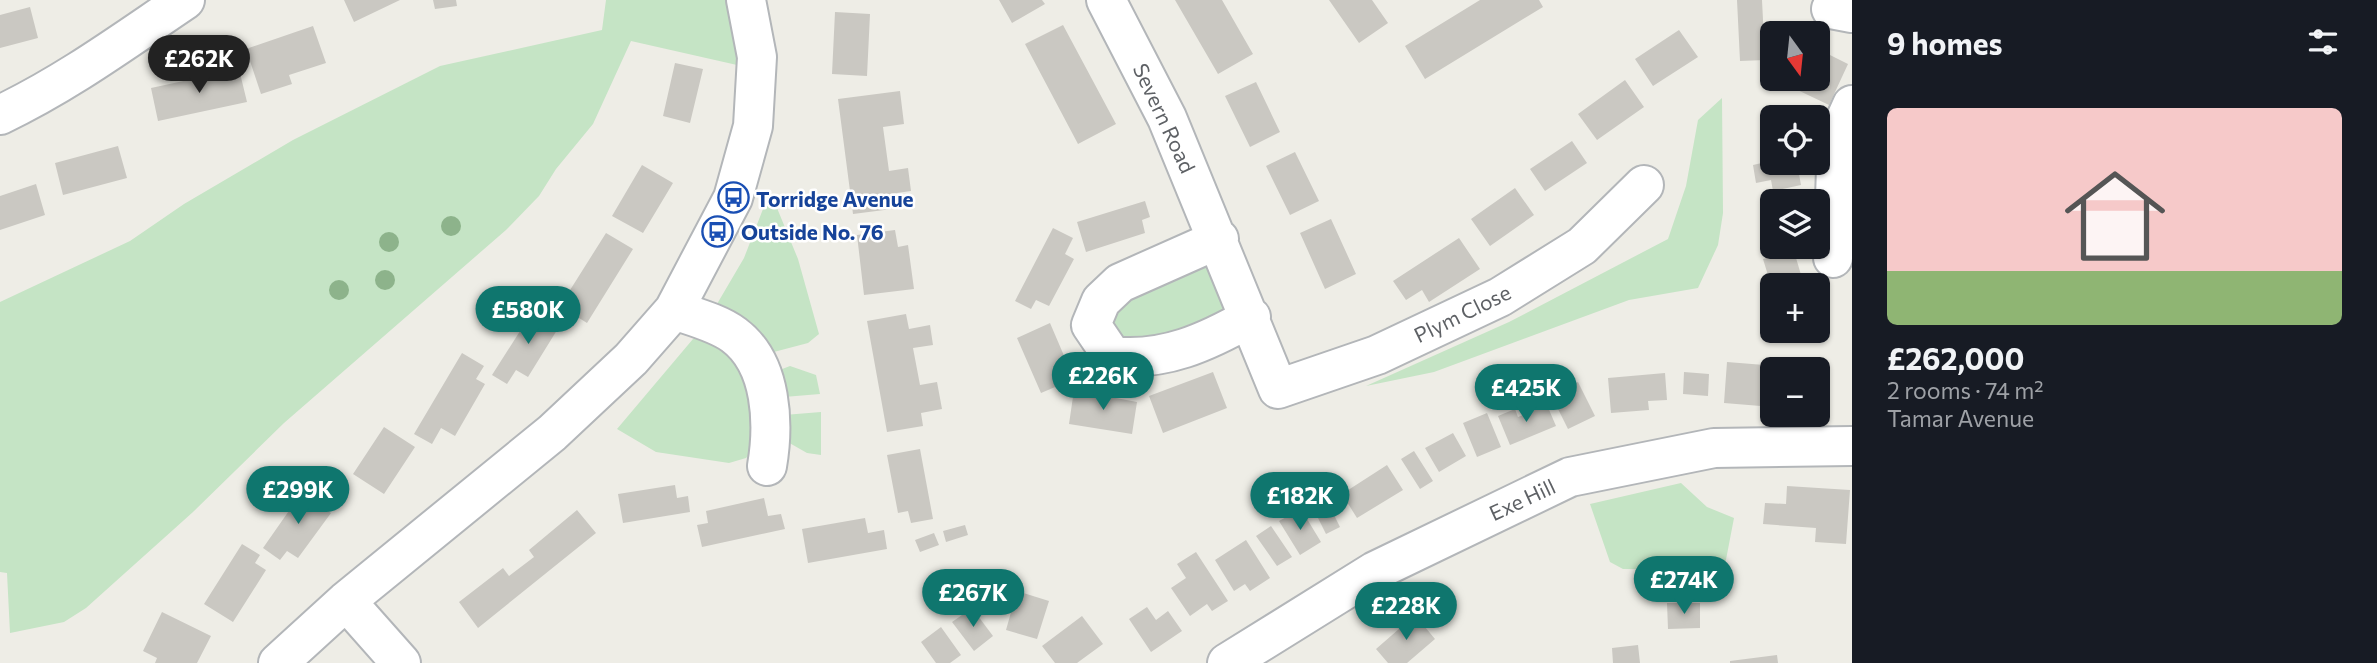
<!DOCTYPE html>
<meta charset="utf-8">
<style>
:root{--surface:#171b24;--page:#20242c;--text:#f1f3f6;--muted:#9ea1a6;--line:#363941;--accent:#0f766e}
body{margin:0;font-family:Commissioner,sans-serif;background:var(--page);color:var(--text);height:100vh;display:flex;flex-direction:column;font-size:26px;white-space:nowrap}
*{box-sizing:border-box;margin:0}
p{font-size:23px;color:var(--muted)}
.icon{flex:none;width:38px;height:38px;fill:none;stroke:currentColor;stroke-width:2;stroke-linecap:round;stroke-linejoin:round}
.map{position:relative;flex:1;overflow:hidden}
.side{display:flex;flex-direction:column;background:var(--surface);width:525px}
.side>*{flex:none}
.needle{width:46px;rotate:165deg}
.tools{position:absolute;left:1760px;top:21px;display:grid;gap:14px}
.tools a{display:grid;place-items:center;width:70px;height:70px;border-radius:10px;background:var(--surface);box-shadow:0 2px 5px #0004;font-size:35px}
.price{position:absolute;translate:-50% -60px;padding:0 16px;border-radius:24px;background:var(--accent);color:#fff;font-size:23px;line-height:46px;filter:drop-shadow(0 2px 4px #0008)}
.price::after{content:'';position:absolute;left:50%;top:42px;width:21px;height:16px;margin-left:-10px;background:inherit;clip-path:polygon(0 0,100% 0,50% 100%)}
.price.active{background:#222;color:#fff}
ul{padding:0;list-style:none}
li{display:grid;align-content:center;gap:14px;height:371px;padding:0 35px}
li+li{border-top:2px solid var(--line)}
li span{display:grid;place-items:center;height:217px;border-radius:10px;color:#555}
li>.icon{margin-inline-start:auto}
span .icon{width:126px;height:126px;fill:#fffc;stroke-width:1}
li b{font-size:30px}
h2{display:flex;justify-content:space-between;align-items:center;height:84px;padding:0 35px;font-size:30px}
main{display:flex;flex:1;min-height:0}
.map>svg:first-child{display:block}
.green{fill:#c5e4c5}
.building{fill:#cac8c2}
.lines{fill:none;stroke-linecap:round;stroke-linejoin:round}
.minor-casing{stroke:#b3b6b9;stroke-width:42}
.minor{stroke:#fff;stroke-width:38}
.tree{fill:#8db38b}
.labels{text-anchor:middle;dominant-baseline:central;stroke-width:5;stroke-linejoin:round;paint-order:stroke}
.street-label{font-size:21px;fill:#5e6165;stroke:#fff}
.transit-label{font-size:21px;font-weight:bold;fill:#164399;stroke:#fff;text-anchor:start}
</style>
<main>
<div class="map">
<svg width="1852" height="663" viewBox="0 0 1852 663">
<rect width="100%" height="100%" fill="#eeede6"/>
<path class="green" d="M606,0H734L739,14L737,65L631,41L593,124L556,169L539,196L506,230L284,423L193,512L86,608L64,622L10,633L7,573L0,572V302L130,241L184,204L293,140L440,66L602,30Z
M1722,98L1723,213L1718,245L1698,288L1629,300L1434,372L1366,386L1509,322L1668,239L1686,186L1698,120Z
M770,191L798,259L819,334L808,343L770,353L717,304L744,258Z
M1219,239L1251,317L1112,356L1101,301Z
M699,337C753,352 753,399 759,445L746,458L729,463L656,452L617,429L693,339Z
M790,366L816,375L820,394L784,397L777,371Z
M821,412V455L807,453L786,441L784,415Z
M1681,483L1707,507L1734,518L1724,570L1623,569L1610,562L1590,504Z"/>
<path class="building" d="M344,0H400L354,22Z
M433,0H456L457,6L435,9Z
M999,0H1042L1045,4L1012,23Z
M1175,0H1222L1253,54L1218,74Z
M1329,0H1372L1388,23L1359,43Z
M1480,0H1539L1543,7L1425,79L1405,46Z
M1737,0H1762L1765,60L1740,61Z
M30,7L38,38L0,48V15Z
M835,12L870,14L867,76L832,74Z
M1063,25L1116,124L1078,144L1025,44Z
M313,26L326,63L289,75L292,84L261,94L246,49Z
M1679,30L1698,57L1653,86L1635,59Z
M1818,49L1848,64L1829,105L1787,85L1790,79H1818Z
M675,63L703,69L690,123L663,116Z
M239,69L247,102L158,121L151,88Z
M1625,80L1644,107L1597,140L1578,114Z
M1256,82L1280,132L1250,147L1225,96Z
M900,91L904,124L883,127L889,171L908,168L911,191L890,194L892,209L853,214L838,99Z
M1572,141L1587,163L1545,191L1530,169Z
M118,146L127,178L63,195L55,163Z
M1773,150V163H1797L1801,185L1773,191L1771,180L1756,183L1753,165L1766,162L1764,152Z
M1295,152L1319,201L1290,215L1266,166Z
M642,165L673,183L643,233L612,216Z
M36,184L45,215L0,230V196Z
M1515,188L1534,215L1490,246L1471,219Z
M1145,201L1150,217L1142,220L1145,233L1086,252L1077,222Z
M1773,208V244H1772L1763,211Z
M1331,219L1356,274L1325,289L1300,233Z
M1053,228L1073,238L1065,254L1074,259L1049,306L1036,300L1031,309L1015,301Z
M895,230L898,247L908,245L914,289L864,295L857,235Z
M606,233L633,249L587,323L560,306Z
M1459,238L1480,269L1429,302L1422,290L1406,300L1393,281Z
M1794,251L1804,285H1771L1763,259Z
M536,306L562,322L528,377L516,370L507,384L492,375Z
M906,314L909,329L930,325L933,345L913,348L920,385L937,382L942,409L921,413L923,426L887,432L867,321Z
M1050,323L1074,379L1041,393L1017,338Z
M462,353L484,366L476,379L485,384L455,436L441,428L432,444L414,434Z
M1727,362L1790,367L1773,369V407L1724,403Z
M1213,372L1227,408L1163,433L1149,396Z
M1684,372L1709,374L1708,396L1683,394Z
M1665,373L1667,400L1648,401L1649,410L1611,413L1608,378Z
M1578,382L1595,416L1568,429L1551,395Z
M1074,390L1137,402L1132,434L1069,424Z
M1547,405L1556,426L1510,445L1498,416L1515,409L1518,417Z
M1487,413L1501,447L1477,457L1463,423Z
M384,427L415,447L384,494L353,474Z
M1453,433L1466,456L1439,472L1425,448Z
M920,449L933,519L911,523L908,511L898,513L887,455Z
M1414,451L1433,481L1420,489L1401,459Z
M1387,465L1403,490L1357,518L1342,494Z
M307,485L323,496L318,504L331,513L298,558L287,551L280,560L263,548Z
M675,485L677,498L688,496L690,512L623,523L618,494Z
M1787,486L1850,490L1846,544L1815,542L1816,528L1763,524L1765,503L1786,504Z
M1323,493L1340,527L1326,534L1309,500Z
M764,498L768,516L781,514L785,529L702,547L697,525L708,523L706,511Z
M1301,509L1321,542L1300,555L1279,521Z
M577,510L596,533L478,628L459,602L503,568L509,576L534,557L529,550Z
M865,518L868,533L884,530L887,549L808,563L802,529Z
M965,525L968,535L946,542L943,531Z
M1271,526L1292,557L1277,566L1256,536Z
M934,533L939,545L920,552L915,540Z
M1246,540L1270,578L1250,591L1245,584L1234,591L1215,560Z
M242,544L260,555L255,563L266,570L233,622L204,604Z
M1196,552L1228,601L1212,611L1207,604L1190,616L1171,588L1186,578L1177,564Z
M1017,591L1049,601L1037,639L1006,630Z
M1667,603H1700V628L1668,629Z
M1147,607L1156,620L1168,611L1182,631L1151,652L1129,619Z
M972,608L993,636L974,651L952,622Z
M162,612L211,636L197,663H155L157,658L143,651Z
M1415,615L1435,639L1407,663H1388L1376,649Z
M1082,616L1103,644L1077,663H1055L1042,646Z
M941,627L961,655L950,663H936L921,642Z
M1638,645L1640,663H1613L1612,648Z
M1777,655L1778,663H1730V661Z"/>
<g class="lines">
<defs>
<path id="minor" d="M1106,0L1167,118L1278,389L1377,355L1500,297L1582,246L1644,185
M1831,9L1852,13
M0,115C67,83 124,41 185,0
M1219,239L1120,283L1101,301L1091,325L1112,356C1164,362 1207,342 1251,317
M1833,258L1837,138L1852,105
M674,310C694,317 718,323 734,335C773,364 774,425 767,466
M346,601L401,663
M278,663L346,601L552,433L631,359L674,310L733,198L753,126L757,57L746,0
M1227,663L1375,571L1570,477L1714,448L1852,446"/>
</defs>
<use href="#minor" class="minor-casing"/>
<use href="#minor" class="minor"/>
</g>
<g class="tree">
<circle cx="451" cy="226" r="10"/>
<circle cx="389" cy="242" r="10"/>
<circle cx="385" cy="280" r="10"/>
<circle cx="339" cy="290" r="10"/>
</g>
<defs>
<symbol id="bus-ring" viewBox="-11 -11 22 22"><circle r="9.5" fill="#fff" stroke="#1a4fb4" stroke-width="1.5"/><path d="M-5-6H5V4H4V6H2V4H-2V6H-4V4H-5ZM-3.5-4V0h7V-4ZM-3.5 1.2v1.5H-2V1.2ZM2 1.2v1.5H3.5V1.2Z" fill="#1a4fb4"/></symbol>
</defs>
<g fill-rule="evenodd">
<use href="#bus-ring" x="716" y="180" width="35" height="35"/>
<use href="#bus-ring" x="700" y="214" width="35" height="35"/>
</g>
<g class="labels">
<g class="street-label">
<text transform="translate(1165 118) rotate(65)">Severn Road</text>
<text transform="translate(1462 313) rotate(-26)">Plym Close</text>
<text transform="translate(1522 499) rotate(-25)">Exe Hill</text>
</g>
<g class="transit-label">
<text x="756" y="198">Torridge Avenue</text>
<text x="741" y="231">Outside No. 76</text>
</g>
</g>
</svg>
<div class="tools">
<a><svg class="needle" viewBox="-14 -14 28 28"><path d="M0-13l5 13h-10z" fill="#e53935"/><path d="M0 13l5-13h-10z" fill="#9ea1a6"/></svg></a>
<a><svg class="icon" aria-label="locate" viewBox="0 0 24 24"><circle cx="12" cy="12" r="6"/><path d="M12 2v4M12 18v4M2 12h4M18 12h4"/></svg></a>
<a><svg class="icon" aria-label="layers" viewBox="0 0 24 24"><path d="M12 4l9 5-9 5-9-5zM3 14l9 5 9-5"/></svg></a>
<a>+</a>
<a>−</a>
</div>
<b class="price active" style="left:199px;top:95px">£262K</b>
<b class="price" style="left:528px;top:346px">£580K</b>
<b class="price" style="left:1103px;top:412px">£226K</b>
<b class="price" style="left:1526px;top:424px">£425K</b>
<b class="price" style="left:298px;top:526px">£299K</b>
<b class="price" style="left:1300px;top:532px">£182K</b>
<b class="price" style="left:1684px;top:616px">£274K</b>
<b class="price" style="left:973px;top:629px">£267K</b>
<b class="price" style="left:1406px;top:642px">£228K</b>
</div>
<section class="side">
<h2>9 homes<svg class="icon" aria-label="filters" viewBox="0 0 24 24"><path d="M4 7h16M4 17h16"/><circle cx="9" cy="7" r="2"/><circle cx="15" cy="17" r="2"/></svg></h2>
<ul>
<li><span style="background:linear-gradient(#f6c9c9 75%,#8fb573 0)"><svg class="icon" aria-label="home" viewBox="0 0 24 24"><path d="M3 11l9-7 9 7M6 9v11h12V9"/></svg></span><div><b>£262,000</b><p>2 rooms · 74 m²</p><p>Tamar Avenue</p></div></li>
</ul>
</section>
</main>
